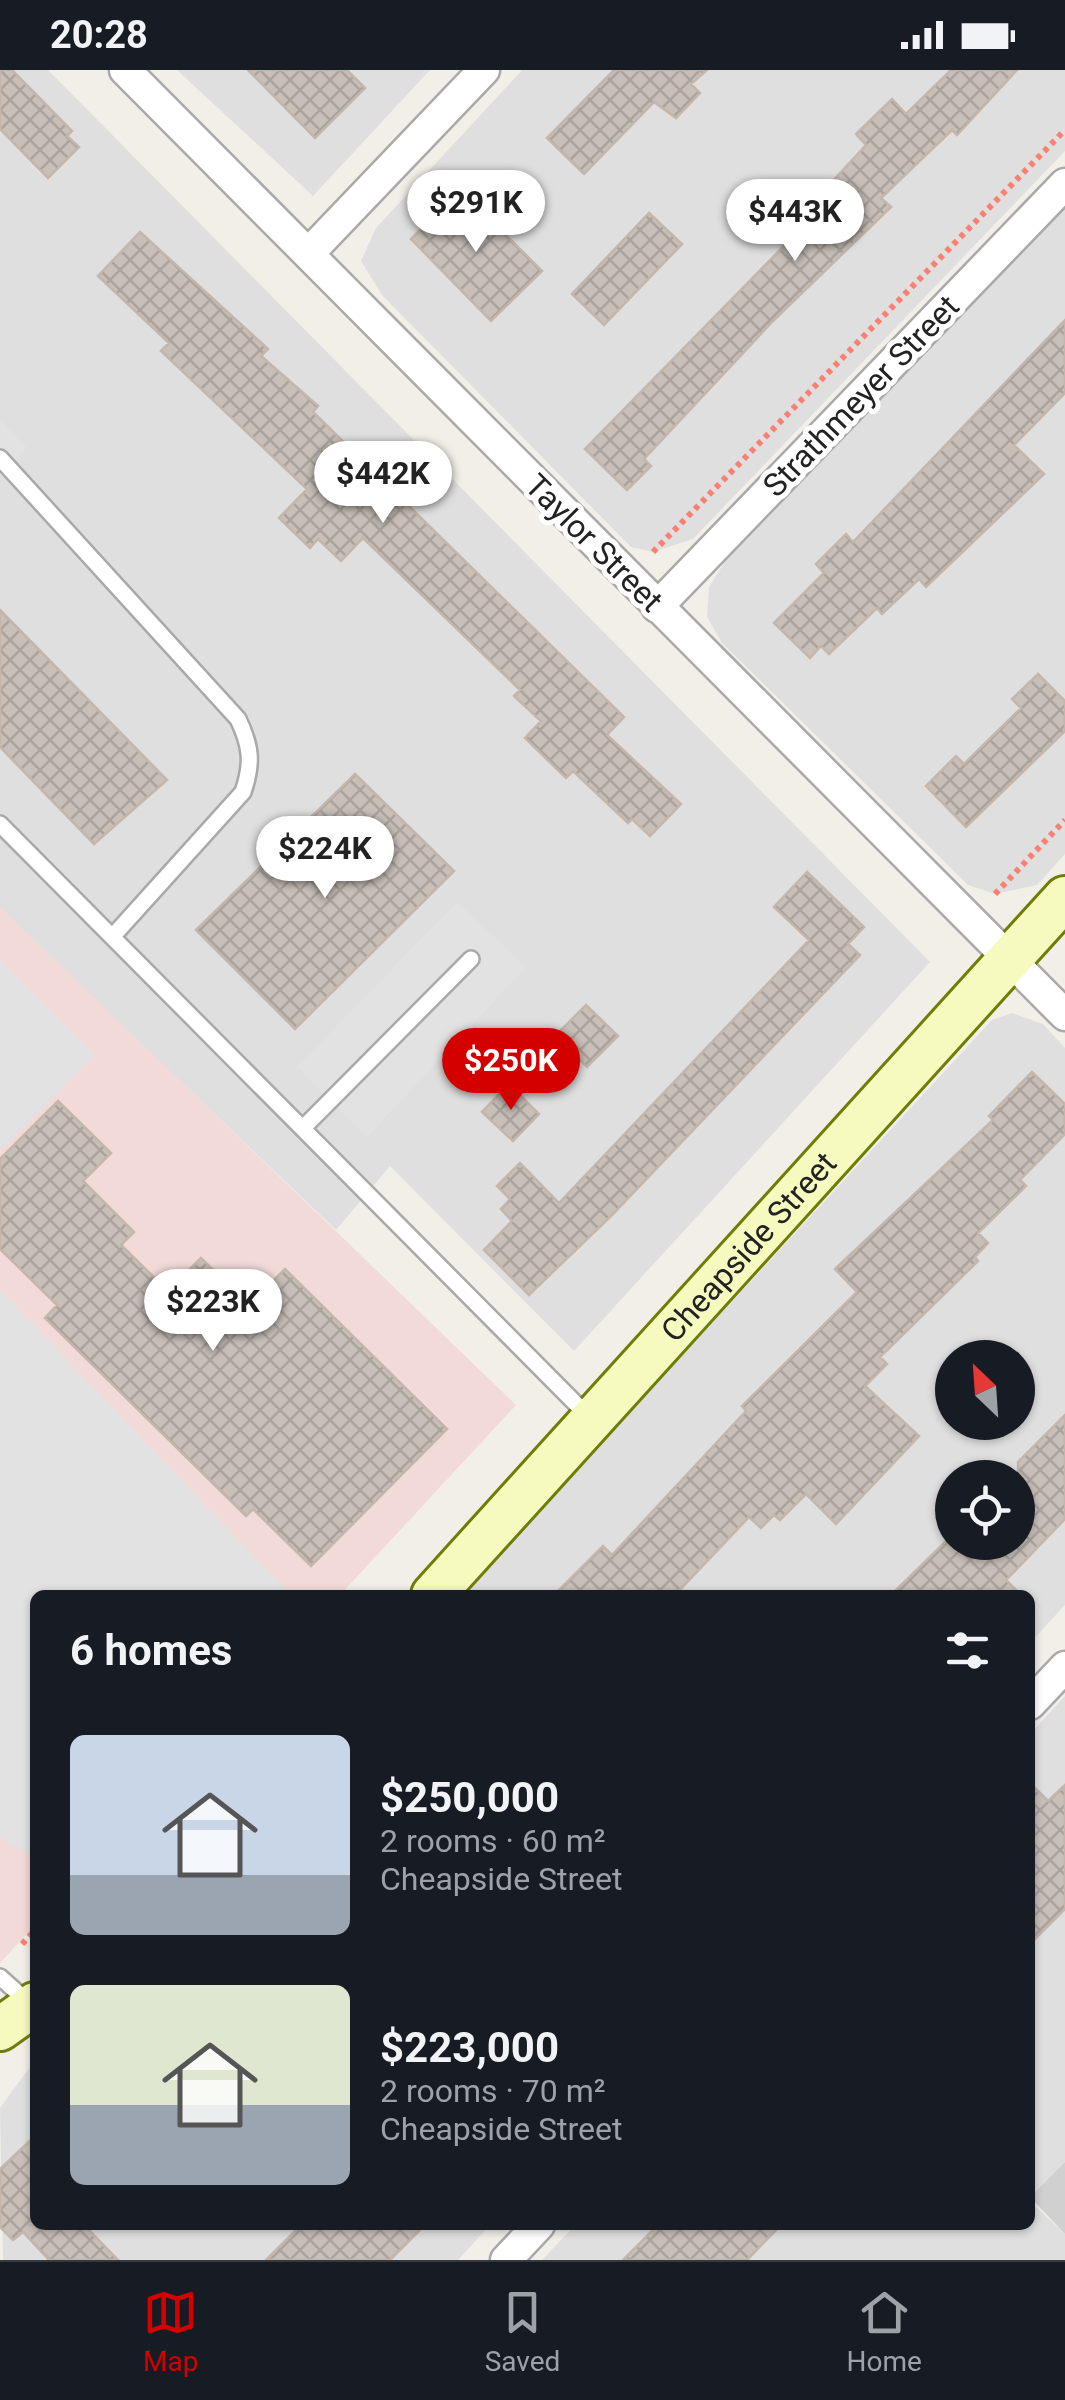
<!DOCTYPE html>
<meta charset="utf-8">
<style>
:root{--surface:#171b24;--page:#242831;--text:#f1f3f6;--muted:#9ea1a6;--line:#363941;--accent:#d40000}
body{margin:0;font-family:Roboto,sans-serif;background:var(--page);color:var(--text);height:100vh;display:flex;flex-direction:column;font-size:38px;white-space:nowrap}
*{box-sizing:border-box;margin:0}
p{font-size:32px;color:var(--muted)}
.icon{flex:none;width:55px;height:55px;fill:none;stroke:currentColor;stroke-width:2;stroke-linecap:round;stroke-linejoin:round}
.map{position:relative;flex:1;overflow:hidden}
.sheet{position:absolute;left:30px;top:1520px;width:1005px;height:640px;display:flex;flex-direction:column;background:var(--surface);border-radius:15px;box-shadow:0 2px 8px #0004}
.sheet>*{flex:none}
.needle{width:65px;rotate:335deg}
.fabs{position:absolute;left:935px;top:1270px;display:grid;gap:20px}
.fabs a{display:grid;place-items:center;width:100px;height:100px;border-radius:50%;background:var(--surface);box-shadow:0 2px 8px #0004;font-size:50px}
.price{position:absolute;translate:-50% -85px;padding:0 22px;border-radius:35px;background:#fff;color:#222;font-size:32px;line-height:65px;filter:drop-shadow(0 2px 5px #0008)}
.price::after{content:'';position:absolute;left:50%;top:60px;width:30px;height:22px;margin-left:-15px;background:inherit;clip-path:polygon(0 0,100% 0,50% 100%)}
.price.active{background:var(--accent);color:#fff}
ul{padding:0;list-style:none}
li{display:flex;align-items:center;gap:30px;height:250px;padding:0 40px}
li span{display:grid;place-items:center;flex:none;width:280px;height:200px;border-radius:15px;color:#555}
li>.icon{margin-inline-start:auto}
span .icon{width:120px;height:120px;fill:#fffc;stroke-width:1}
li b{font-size:42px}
h2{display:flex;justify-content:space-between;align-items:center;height:120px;padding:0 40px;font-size:42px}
.status{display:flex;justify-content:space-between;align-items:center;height:70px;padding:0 50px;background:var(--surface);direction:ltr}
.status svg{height:28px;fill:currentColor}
.tabs{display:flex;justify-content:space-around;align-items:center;height:140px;border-top:2px solid var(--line);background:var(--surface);font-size:28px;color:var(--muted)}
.tabs a{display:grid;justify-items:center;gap:5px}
.tabs .active{color:var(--accent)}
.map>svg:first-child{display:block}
.residential{fill:#e0dfdf;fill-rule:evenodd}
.commercial{fill:#f2dad9}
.religious{fill:#d0d0d0}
.parking{fill:#e2e2e2}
.building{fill:url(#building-cross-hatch);stroke:#c4b6ab;stroke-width:2.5}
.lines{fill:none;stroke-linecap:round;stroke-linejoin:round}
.lane-casing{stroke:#a9a9a9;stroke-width:20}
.street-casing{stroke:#a9a9a9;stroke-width:35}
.secondary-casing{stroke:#707d05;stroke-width:48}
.path{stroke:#fa8072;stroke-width:6;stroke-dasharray:5 5;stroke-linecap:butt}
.lane{stroke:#fff;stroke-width:15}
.street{stroke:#fff;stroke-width:30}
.secondary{stroke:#f7fabf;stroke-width:42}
.labels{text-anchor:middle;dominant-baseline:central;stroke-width:10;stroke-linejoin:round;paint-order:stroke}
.street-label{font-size:32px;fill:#222;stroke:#fff}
</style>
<div class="status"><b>20:28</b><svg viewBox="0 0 49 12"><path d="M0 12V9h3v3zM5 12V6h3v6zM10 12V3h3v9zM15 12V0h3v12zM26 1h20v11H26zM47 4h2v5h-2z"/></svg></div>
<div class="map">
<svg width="1065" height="2190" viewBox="0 0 1065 2190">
<defs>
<pattern id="building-cross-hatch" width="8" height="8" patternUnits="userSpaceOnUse" patternTransform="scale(2.5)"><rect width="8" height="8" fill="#c7bfb8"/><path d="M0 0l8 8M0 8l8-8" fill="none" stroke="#aba49e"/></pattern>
</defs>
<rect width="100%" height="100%" fill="#f2efe9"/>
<path class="residential" d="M0,0H48L930,892L574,1281L390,1096L336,1160L0,839Z
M177,0H430L313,126Z
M522,0H1065V81L693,469L653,482L631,477L382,225L361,191L376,158Z
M1065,139V784L1037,815L995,824L968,815L722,573L707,547L709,517L726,490Z
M1012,943L1043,954L1065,978V1535L1030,1573V1525H461L992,950ZM952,1288H1018V1352H952ZM952,1408H1018V1472H952Z
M1065,1626V2092L1030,2127V1664Z
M35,1990V2155H490L458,2190H3L0,2038Z
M1030,2131L1065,2164V2190H542L575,2155H1030Z"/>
<path class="commercial" d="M0,837L516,1335L340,1525H35V1855L0,1893Z"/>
<path class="religious" d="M1065,2092V2164L1030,2127Z"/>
<path class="parking" d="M0,350L27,378L0,404Z
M457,832L526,897L367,1067L297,997Z
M0,890L95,985L0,1080Z
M0,1220L291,1525H35V1788L0,1768Z"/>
<path class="building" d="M0,0H12L72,61L67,66L79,77L48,108L0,59Z
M248,0H347L365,18L315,68Z
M614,0H707L691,14L700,23L676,48L654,32L584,104L547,68Z
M951,0H1017L957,65L952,60L881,128L891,137L772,252L644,389L651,396L627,420L585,379L824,135L817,128L866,75L856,64L892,29L906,44Z
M460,119L542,201L491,251L411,169Z
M649,143L682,174L604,255L572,224Z
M140,162L268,279L261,286L318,336L313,342L624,647L607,665L681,734L650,766L632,749L628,753L573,701L566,708L525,668L541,651L514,626L520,620L363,468L341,491L318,469L310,478L279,448L307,419L161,281L169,273L98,206Z
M1065,250V323L1014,375L1044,404L926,517L919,509L882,544L877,538L829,584L821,576L810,588L774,553L824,503L816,494L846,464L853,472Z
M0,540L167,710L94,774L0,677Z
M1038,604L1065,631V661L966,757L926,716L956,686L964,694L1021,638L1012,629Z
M355,704L454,801L295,959L196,860Z
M807,802L864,857L848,874L860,885L612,1145L529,1225L484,1180L512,1151L501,1139L510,1129L497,1116L520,1093L559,1133L809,870L774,837Z
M586,935L618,966L587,997L556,965Z
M1032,1002L1065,1034V1064L1020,1110L1026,1116L978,1163L988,1173L975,1187L978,1191L880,1287L887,1294L865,1316L919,1366L836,1454L806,1424L780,1450L774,1445L761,1458L749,1447L675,1525H554L603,1476L612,1485L746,1341L742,1336L857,1222L835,1199L993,1050L989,1046Z
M509,1014L539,1044L513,1071L482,1042Z
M58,1031L111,1083L83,1111L134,1162L121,1175L168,1221L201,1188L249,1235L285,1199L447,1359L311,1496L253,1439L246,1446L45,1248L57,1235L0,1179V1089Z
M1065,1345V1449L1006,1510L1021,1525H891L945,1472H1018V1392Z
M1030,1713L1048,1731L1065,1715V1839L1030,1874Z
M35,2066V2151L30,2155H84L118,2190H49L23,2162L13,2170L0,2157V2099Z
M301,2155H425L390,2190H266Z
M658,2155H781L747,2190H623Z"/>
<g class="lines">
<defs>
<path id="lane" d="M0,388L238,649C251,676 253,693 243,722L113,866
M0,754L589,1347
M304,1057L471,889
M0,1907L29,1933"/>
<path id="street" d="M125,0L1065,945
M308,184L484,0
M657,537L1065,114
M1030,1634L1065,1597
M506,2190L539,2155"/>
<g id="secondary">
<path id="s1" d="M433,1525L1065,828"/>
<path d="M0,1959L35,1934"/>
</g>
</defs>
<use href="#lane" class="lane-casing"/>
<use href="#street" class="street-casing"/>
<use href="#secondary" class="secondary-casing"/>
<path class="path" d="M653,482L1065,60
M995,824L1065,750
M22,1874L35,1860"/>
<use href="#lane" class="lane"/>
<use href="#street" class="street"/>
<use href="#secondary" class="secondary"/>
</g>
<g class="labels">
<g class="street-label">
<text transform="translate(861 326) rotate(-46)">Strathmeyer Street</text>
<text transform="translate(594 473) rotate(45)">Taylor Street</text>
<text stroke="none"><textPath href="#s1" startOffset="470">Cheapside Street</textPath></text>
</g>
</g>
</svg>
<div class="fabs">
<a><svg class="needle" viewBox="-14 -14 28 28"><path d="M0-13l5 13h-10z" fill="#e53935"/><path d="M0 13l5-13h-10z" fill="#9ea1a6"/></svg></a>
<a><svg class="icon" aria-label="locate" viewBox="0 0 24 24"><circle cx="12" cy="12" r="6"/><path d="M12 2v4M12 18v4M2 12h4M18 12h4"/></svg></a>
</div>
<b class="price" style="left:476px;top:185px">$291K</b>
<b class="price" style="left:795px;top:194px">$443K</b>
<b class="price" style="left:383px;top:456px">$442K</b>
<b class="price" style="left:325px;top:831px">$224K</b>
<b class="price active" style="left:511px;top:1043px">$250K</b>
<b class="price" style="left:213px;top:1284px">$223K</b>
<section class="sheet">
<h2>6 homes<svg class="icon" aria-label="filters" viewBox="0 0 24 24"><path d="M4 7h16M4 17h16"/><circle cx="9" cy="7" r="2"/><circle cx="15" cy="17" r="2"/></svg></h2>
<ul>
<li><span style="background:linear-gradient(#c9d6e8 70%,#9aa5b1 0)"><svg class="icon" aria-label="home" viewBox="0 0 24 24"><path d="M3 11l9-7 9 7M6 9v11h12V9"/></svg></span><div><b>$250,000</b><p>2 rooms · 60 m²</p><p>Cheapside Street</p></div></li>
<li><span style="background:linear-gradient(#dfe7d0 60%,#9aa5b1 0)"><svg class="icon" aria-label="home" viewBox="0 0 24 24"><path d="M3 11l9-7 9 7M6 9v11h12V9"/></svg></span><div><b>$223,000</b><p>2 rooms · 70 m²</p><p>Cheapside Street</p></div></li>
</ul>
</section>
</div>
<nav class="tabs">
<a class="active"><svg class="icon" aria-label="map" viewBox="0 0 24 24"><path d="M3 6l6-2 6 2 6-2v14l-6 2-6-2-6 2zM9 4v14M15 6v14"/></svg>Map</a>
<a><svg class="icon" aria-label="saved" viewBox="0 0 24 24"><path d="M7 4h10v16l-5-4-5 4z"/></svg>Saved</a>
<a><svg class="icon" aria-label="home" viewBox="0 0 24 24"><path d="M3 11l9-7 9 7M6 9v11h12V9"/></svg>Home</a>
</nav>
